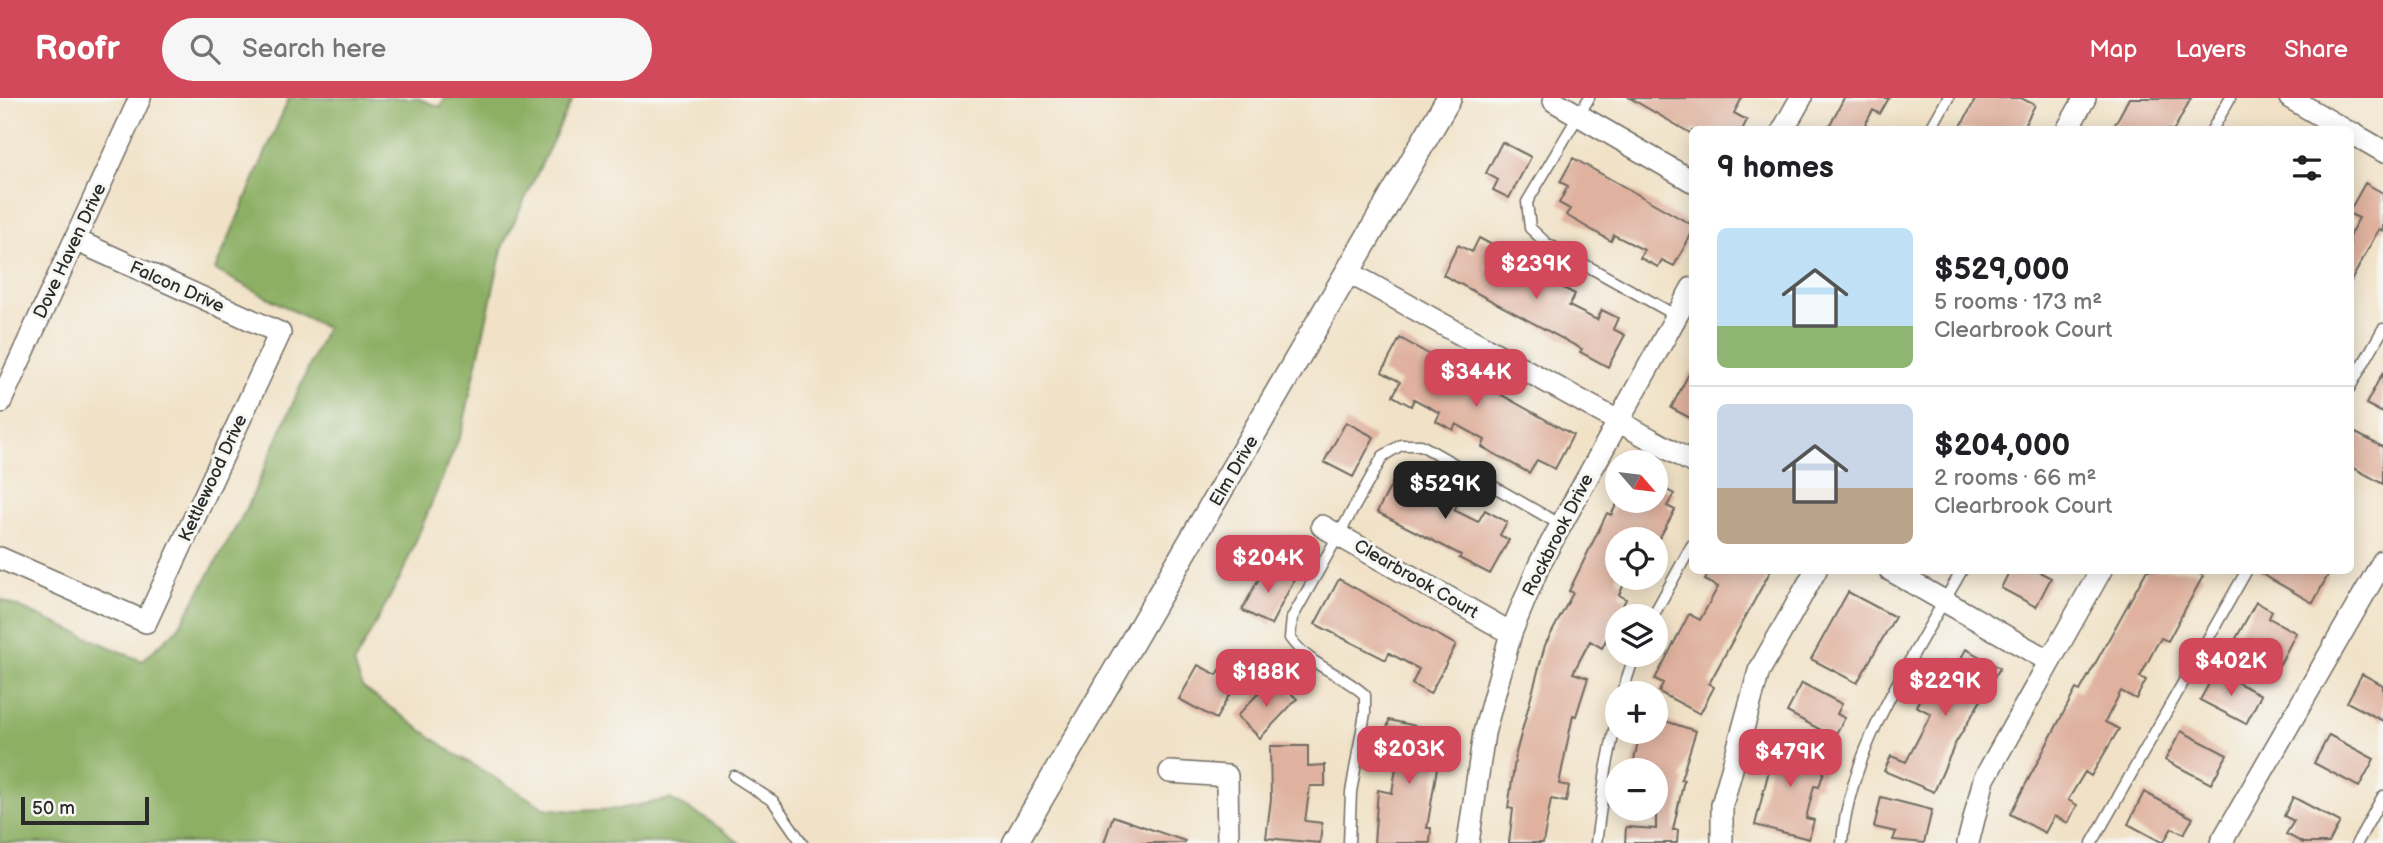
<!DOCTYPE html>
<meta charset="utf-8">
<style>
:root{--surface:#fff;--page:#f6f6f6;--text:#202124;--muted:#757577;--line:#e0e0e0;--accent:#d1495b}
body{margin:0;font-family:"Balsamiq Sans",sans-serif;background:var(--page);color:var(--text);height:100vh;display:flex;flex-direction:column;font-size:26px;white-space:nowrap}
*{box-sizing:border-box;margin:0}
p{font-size:23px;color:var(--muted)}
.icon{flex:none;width:38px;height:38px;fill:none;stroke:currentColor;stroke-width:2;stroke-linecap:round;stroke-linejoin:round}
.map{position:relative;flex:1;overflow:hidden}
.drawer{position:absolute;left:1689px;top:28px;width:665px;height:448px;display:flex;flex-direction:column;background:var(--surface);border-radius:10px;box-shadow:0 4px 18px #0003}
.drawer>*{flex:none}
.needle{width:46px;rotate:118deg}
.buttons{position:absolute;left:1605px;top:352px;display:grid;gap:14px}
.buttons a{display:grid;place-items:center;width:63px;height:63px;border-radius:50%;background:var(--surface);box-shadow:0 4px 18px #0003;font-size:35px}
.scale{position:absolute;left:21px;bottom:18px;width:128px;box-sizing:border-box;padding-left:7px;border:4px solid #2b2b2b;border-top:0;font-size:19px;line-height:24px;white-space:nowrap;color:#2b2b2b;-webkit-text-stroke:5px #f6f6f2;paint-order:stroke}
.price{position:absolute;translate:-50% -60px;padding:0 16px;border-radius:14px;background:var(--accent);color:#fff;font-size:23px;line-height:46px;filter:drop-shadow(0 2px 4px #0008)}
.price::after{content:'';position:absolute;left:50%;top:42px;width:21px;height:16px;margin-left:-10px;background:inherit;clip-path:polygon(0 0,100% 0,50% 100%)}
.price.current{background:#222;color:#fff}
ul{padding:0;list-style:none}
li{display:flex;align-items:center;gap:21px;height:175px;padding:0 28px}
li+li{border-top:2px solid var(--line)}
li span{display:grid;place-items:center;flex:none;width:196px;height:140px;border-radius:10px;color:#555}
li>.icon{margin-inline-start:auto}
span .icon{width:84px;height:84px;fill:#fffc;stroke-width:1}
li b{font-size:30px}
h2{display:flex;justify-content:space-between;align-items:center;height:84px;padding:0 28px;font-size:30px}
header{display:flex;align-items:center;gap:42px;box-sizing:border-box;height:98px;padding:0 35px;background:var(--accent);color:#fff}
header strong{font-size:33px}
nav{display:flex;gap:38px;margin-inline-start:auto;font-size:24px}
.search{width:490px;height:63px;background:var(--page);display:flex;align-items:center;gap:18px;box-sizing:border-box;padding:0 24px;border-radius:38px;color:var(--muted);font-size:26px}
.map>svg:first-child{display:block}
.forest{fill:#8caf63;stroke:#5c6d47;stroke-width:2}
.building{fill:#dfb19e}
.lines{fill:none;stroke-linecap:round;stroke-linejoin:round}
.service-casing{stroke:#706b62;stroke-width:13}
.minor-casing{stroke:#706b62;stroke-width:24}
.tertiary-casing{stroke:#706b62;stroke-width:27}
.service{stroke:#fff;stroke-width:10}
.minor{stroke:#fff;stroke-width:21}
.tertiary{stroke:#fff;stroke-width:24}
.labels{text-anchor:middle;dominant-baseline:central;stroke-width:6;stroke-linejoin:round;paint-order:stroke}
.street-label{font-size:18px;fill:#2b2b2b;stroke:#f6f6f2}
</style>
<header>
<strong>Roofr</strong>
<div class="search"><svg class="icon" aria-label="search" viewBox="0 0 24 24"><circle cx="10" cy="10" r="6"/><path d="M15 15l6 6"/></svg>Search here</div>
<nav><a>Map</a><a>Layers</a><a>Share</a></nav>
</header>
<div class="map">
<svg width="2383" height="745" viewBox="0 0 2383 745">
<rect width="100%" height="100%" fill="#f6f6f2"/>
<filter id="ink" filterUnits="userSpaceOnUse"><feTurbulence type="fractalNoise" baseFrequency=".0143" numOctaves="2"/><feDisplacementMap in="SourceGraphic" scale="14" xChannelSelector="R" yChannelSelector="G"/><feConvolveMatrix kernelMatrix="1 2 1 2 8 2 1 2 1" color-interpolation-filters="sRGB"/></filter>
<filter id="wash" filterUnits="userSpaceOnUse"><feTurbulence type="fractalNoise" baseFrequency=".00686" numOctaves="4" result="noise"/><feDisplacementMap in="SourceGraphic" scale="28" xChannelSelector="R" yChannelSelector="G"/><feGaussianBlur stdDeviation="1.57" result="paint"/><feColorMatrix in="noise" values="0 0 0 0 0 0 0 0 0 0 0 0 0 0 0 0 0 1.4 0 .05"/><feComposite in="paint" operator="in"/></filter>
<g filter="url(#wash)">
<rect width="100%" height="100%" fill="#f1e2c7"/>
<path class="forest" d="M289,0H417L440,9L445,0H573L503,147L462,333L401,478L354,565L362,589L455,656L545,710L574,713L618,711L670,701L704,719L740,745H0V501L142,563L179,529L247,410L326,230L215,172Z"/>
<g id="blocks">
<path class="building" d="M1630,0H1742L1734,15L1747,22L1742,32H1692V36Z
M1844,0H1889L1880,16L1873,12L1862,32H1827Z
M1976,0H2021L2035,7L2022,32H1959Z
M2129,0H2191L2174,32H2112Z
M1502,44L1531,59L1509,100L1493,92L1498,82L1486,75Z
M1573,60L1692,127V135L1674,168L1662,162L1658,169L1640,160L1644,152L1614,137L1611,143L1566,117L1570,111L1559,105L1568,88L1560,84Z
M2365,85L2383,95V133L2379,131L2350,185V136L2359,120L2350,116V112Z
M1479,140L1496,149L1486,169L1510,182L1521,160L1547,174L1544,180L1575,196L1569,208L1597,222L1602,212L1618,220L1613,231L1625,237L1608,269L1580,254L1582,251L1443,177L1458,147L1472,154Z
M1400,240L1573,337L1555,371L1537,362L1529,375L1482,349L1485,342L1456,326L1453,332L1436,323L1440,315L1414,301L1411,308L1393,298L1400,284L1382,274Z
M1692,270V321L1671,310Z
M2383,274V315L2366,306Z
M1346,324L1374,339L1353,379L1324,364Z
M2350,332L2383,349V386L2350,368Z
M1418,373L1462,398L1454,412L1478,424L1485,412L1507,424L1500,437L1509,442L1490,476L1459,460L1461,457L1377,414L1395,380L1409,388Z
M1656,386L1674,396L1667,408L1675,412L1659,441H1617V482L1624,486L1619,497L1626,501L1602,550L1590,543L1573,575L1588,580L1576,618L1573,617L1559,686L1569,688L1566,704L1551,701L1543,745H1509L1513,711L1508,710L1516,655L1545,547L1573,495L1569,493L1607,415L1611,417L1619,402H1656Z
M1266,467L1294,482L1271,527L1242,512Z
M1710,472H1771L1709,586L1714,589L1700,616L1659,594L1663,585L1655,581L1689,516L1700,522L1718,489L1705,482Z
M2010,472H2036L2051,480L2036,509L2001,490Z
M2147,472H2193L2203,478L2168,543L2161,540L2155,550L2140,579L2146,582L2136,601L2121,593L2105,624L2119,631L2091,678L2085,674L2068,702L2077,707L2068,725L2054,718L2045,735L2010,716L2076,591L2080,593Z
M2255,472H2319L2328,477L2313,505Z
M1339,481L1456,547L1430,596L1412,586L1419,571L1389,555L1386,562L1315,526Z
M1848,494L1895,519L1857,585L1811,561Z
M2256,504L2272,513L2269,520L2296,535L2279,568L2234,544Z
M1966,551L2000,570L1955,646L1934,694L1884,673L1891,658L1906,664L1931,616L1916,608L1942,563L1956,570Z
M1225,564L1242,574L1216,621L1179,601L1198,567L1217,577Z
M2216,573L2261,597L2246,626L2200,602Z
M2362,576L2383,587V623L2347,604Z
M1268,585L1277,594L1283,588L1297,601L1260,640L1237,618Z
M1802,585L1842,606L1837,616L1845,620L1834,639L1787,614Z
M1656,620L1696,633L1681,681L1684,682L1673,732H1678L1677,745H1625L1626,729L1656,731V672H1632L1640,634H1656Z
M1389,622L1443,634L1427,730H1431L1430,745H1374L1378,692L1392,695L1398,657L1389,655L1392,643L1385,641Z
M2181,633L2227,657L2211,686L2165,662Z
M1778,637L1813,647L1808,665L1825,670L1819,689L1814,688L1806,720L1814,722L1809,741L1755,727Z
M2329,637L2374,661L2359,689L2314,665Z
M1270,648H1308V668L1325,667V688H1310L1305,723L1322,725L1320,745L1266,740L1271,701Z
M2144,694L2193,720L2184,736L2172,730L2163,745L2128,726Z
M1881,699L1932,712L1924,745L1893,742L1896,734L1874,729Z
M2293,699L2340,724L2329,745H2303L2286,736L2294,723L2284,718Z
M1113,718L1185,743L1184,745H1104Z"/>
</g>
</g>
<g filter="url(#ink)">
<use href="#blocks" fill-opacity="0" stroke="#706b62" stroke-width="2"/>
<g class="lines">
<defs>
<path id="service" d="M1589,0L1527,104L1530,130L1546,145L1677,218
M1930,32L1948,0
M2212,32L2230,0
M2350,289L2383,231
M1653,518L1692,447
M1622,595L1635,556
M734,678L773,703L802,745
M1349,745L1351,694L1365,615V597C1338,573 1312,570 1290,540L1292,520L1383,358L1401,347H1421L1561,427
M1596,745L1606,672L1617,618
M1842,745C1849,651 1916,554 1962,472
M2092,745L2247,472
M2357,745L2383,698"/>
<path id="minor" d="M2290,0L2345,32
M1554,3L1692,83
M1783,32L1801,0
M2067,32L2085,0
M2350,34L2383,53
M1348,174L1692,364
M0,305L140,0
M1322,428L1511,535
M0,460L146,524L280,235L75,142
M1890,472L2049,563
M1170,674L1227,678L1228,745
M1468,745L1484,635L1511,535L1540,465L1692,190
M1722,745V707L1759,573L1816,472
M1968,745L1984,681L2101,472
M2221,745L2383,463"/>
<path id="tertiary" d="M1015,745L1449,0"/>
</defs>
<use href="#service" class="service-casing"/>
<use href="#minor" class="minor-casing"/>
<use href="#tertiary" class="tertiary-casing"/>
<use href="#service" class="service"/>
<use href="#minor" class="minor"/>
<use href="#tertiary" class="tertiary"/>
</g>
</g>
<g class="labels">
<g class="street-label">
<text transform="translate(70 153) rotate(-65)">Dove Haven Drive</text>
<text transform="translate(177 189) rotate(24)">Falcon Drive</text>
<text transform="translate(1234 373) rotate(-60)">Elm Drive</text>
<text transform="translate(213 380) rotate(-65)">Kettlewood Drive</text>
<text transform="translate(1558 437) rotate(-63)">Rockbrook Drive</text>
<text transform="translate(1416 481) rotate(30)">Clearbrook Court</text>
</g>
</g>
</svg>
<div class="buttons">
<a><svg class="needle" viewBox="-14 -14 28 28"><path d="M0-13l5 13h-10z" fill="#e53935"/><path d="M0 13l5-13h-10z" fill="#757577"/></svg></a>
<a><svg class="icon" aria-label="locate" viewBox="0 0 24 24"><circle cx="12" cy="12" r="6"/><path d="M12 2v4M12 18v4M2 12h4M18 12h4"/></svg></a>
<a><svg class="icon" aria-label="layers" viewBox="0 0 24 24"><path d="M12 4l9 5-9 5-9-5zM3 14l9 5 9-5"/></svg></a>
<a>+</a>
<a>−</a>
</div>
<div class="scale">50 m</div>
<b class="price" style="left:1536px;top:203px">$239K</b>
<b class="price" style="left:1476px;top:311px">$344K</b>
<b class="price current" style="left:1445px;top:423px">$529K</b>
<b class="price" style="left:1268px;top:497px">$204K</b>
<b class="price" style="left:2231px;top:600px">$402K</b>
<b class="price" style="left:1266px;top:611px">$188K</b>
<b class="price" style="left:1945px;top:620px">$229K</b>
<b class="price" style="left:1409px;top:688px">$203K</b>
<b class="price" style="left:1790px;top:691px">$479K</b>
<section class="drawer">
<h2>9 homes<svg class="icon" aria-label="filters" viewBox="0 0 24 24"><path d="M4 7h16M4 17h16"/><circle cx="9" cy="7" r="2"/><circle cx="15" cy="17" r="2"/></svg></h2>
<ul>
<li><span style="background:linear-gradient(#bfe0f5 70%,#8fb573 0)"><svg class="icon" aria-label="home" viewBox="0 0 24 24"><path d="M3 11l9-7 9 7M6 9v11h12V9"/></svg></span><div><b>$529,000</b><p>5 rooms · 173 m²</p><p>Clearbrook Court</p></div></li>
<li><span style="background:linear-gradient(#c9d6e8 60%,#b9a48a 0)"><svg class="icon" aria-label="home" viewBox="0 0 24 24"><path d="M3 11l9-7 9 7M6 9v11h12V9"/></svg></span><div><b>$204,000</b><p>2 rooms · 66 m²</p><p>Clearbrook Court</p></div></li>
</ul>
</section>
</div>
